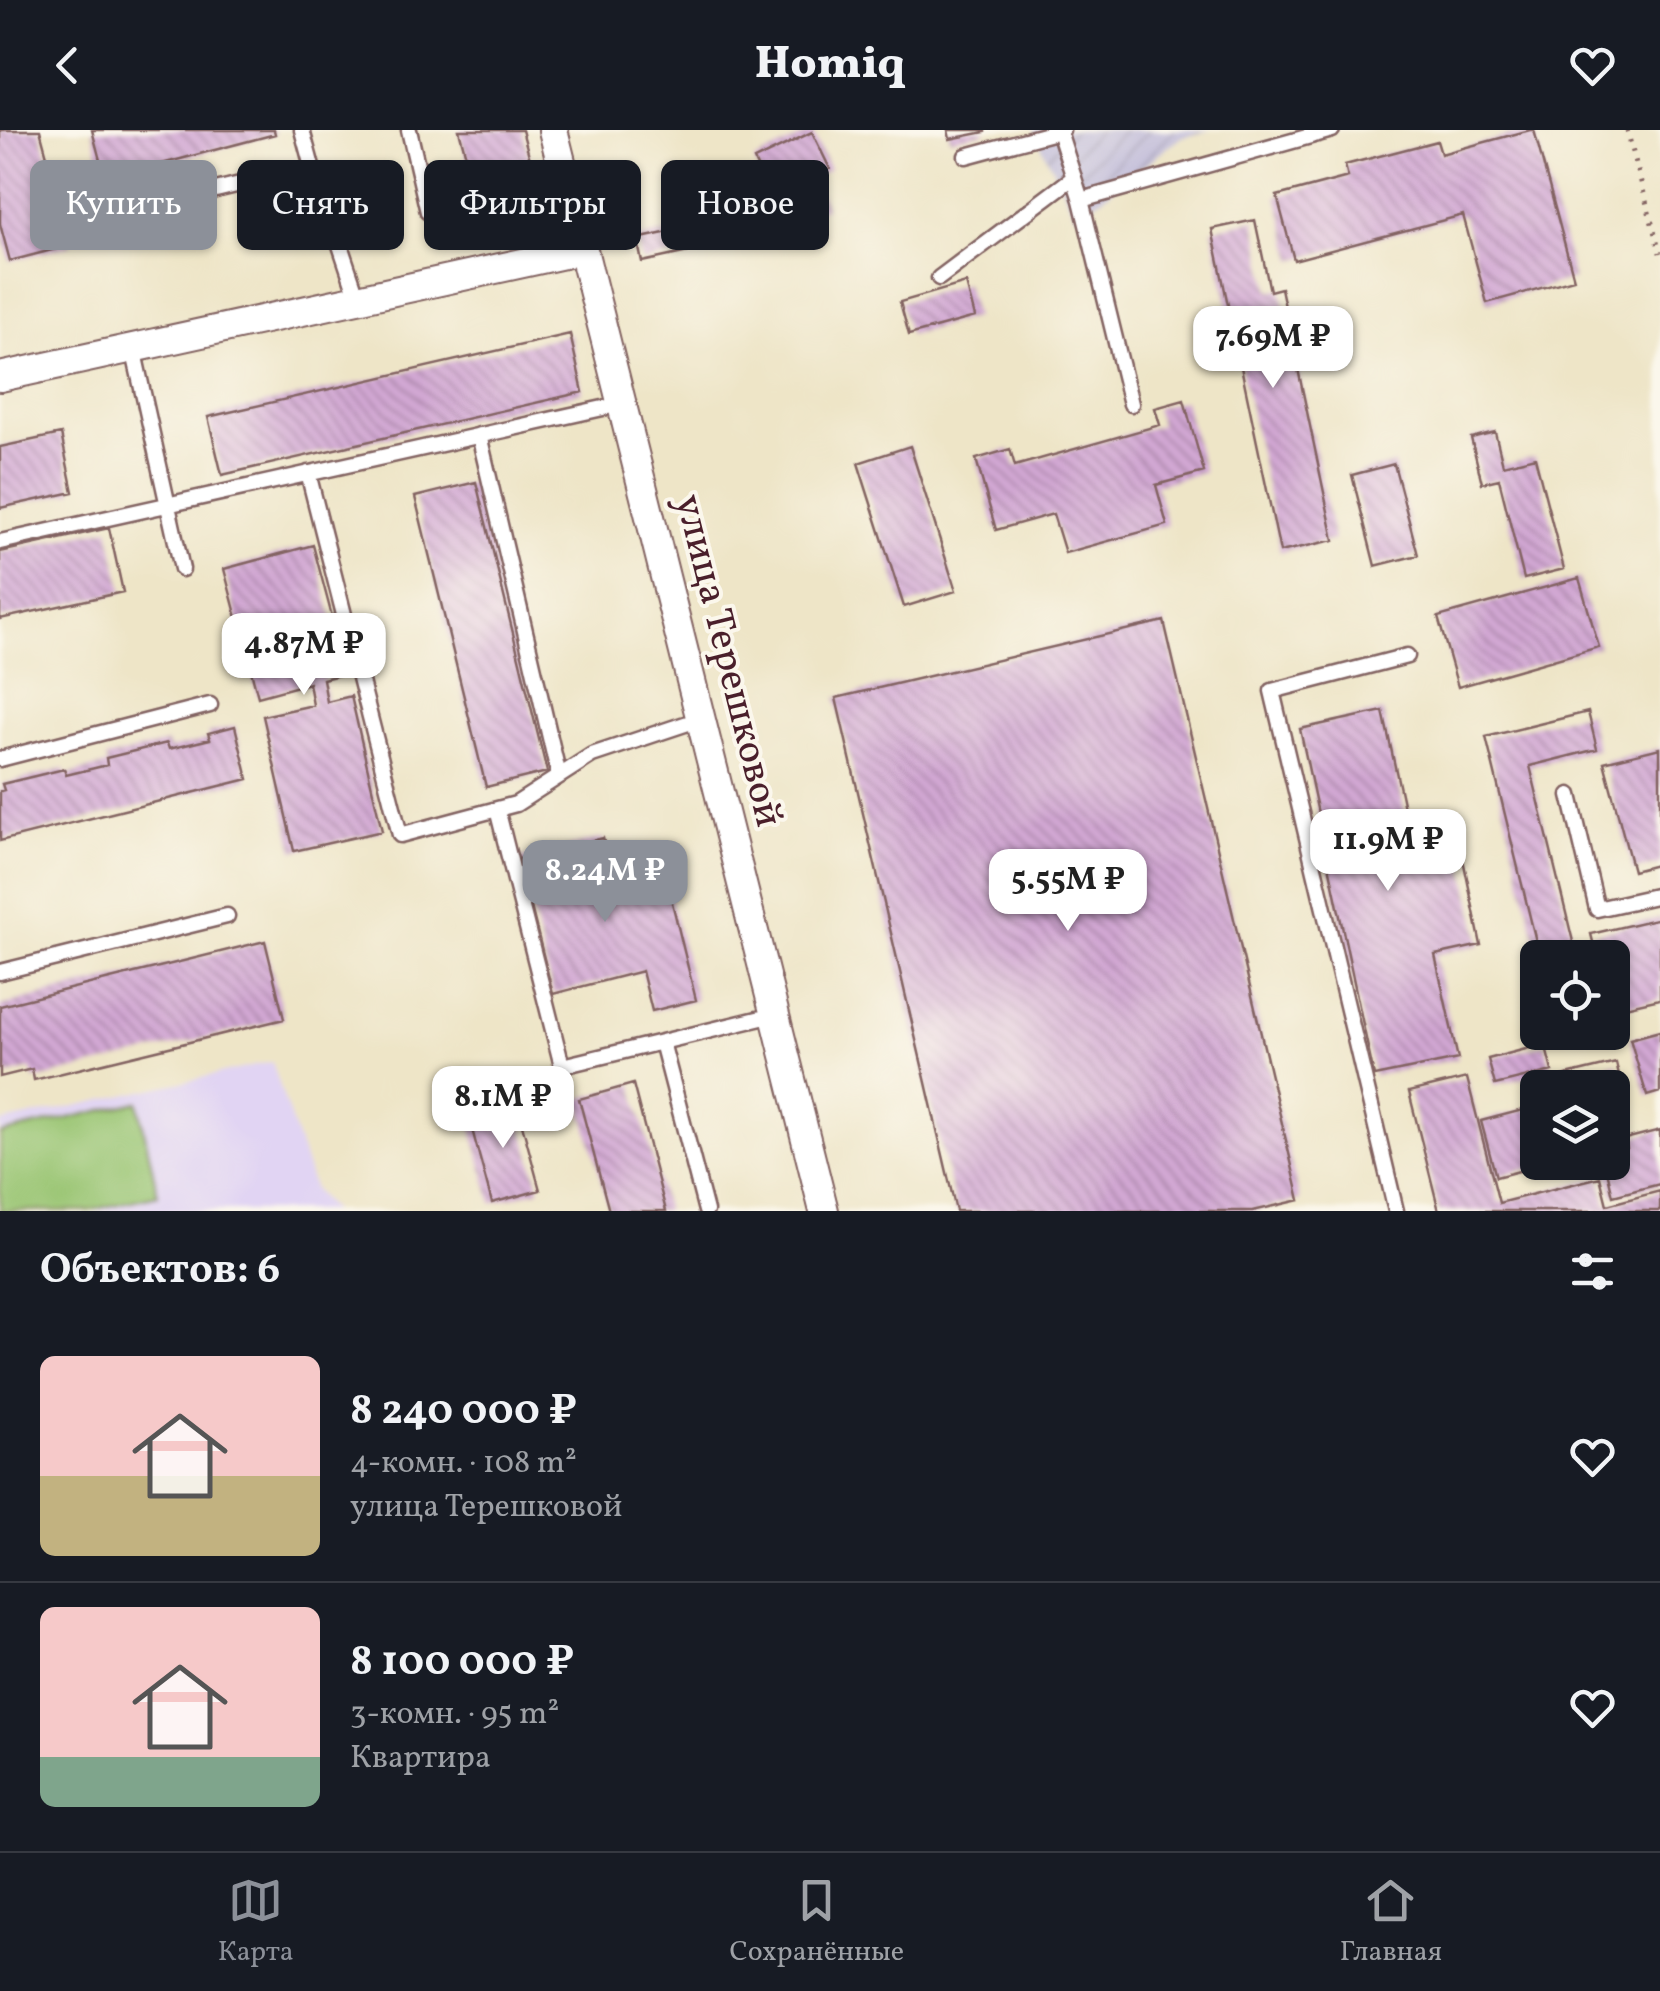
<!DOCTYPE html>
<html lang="ru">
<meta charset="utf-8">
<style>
:root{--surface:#171b24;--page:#20242c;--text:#f1f3f6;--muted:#9ea1a6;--line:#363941;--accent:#8c9099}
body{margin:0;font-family:Vollkorn,serif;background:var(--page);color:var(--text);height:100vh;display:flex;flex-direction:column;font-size:38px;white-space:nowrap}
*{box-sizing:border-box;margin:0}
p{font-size:32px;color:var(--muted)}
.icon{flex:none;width:55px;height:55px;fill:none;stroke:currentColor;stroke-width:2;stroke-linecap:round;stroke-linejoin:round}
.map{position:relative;height:1081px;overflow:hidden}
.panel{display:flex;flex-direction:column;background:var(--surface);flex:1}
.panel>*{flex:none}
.banner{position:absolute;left:30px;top:30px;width:1000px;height:90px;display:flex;gap:20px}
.controls{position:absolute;left:1520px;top:810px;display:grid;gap:20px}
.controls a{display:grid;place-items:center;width:110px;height:110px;border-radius:15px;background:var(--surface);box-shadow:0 2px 8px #0004;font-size:50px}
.price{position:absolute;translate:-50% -85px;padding:0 22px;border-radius:20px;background:#fff;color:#222;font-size:32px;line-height:65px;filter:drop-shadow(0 2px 5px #0008)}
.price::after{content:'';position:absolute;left:50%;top:60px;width:30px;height:22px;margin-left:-15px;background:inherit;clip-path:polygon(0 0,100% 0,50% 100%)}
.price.selected{background:var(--accent);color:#fff}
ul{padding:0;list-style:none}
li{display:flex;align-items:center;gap:30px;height:250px;padding:0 40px}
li+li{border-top:2px solid var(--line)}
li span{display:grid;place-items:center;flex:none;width:280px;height:200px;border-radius:15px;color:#555}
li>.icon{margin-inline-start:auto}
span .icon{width:120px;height:120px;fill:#fffc;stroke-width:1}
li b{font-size:42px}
h2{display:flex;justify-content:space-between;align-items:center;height:120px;padding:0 40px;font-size:42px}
.pill{padding:0 35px;border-radius:15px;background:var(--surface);box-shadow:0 2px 8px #0004;font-size:35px;line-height:90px}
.pill.selected{background:var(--accent);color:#fff}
header{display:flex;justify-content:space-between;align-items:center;height:130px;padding:0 40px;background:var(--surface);font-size:45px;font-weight:800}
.tabs{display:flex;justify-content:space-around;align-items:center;height:140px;border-top:2px solid var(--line);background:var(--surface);font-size:28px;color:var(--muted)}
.tabs a{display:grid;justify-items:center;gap:5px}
.tabs .selected{color:var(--accent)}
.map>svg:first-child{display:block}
.built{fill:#e1d4f3}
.industrial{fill:url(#industrial-furrows)}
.grass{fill:#98c471;stroke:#71724e;stroke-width:2.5}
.building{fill:url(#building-back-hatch)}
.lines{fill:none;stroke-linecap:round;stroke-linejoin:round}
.service-casing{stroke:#836462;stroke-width:19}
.minor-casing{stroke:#836462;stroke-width:32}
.path{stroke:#836462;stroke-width:5;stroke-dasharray:2.5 8;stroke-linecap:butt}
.service{stroke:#fff;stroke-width:14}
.minor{stroke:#fff;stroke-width:28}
.labels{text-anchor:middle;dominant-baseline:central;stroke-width:8;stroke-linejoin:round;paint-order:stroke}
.street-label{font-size:40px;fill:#4a1f2b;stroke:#fbf7ec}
</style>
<header><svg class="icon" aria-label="back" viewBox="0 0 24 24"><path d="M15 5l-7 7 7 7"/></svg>Homiq<svg class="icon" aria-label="heart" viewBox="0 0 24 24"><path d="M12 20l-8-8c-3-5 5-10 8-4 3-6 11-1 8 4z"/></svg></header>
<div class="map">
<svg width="1660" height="1081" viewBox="0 0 1660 1081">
<defs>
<pattern id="industrial-furrows" width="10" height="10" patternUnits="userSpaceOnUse" patternTransform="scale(2.5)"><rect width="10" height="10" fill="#c5c0da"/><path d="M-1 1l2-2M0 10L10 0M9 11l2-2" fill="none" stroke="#aba5bb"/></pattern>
<pattern id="building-back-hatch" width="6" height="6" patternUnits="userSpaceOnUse" patternTransform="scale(2.5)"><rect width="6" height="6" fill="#d1a7d3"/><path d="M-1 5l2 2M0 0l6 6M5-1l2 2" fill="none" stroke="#ac87ab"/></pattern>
</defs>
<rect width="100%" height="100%" fill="#fbf7ec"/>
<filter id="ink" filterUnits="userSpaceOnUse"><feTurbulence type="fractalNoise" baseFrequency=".01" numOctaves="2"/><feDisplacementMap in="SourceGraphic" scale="20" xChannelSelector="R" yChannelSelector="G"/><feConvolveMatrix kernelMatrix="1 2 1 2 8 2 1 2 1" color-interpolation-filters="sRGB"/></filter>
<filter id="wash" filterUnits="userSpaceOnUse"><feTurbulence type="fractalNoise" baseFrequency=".0048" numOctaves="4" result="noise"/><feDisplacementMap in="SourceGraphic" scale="40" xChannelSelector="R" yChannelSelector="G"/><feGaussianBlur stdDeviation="2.25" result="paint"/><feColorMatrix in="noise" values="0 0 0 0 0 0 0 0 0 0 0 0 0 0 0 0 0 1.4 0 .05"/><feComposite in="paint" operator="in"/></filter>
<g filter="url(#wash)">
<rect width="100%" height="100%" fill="#eee5c7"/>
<path class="built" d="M272,932L314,1060L332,1081H0V993Z"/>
<path class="industrial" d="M1033,0H1211L1180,8L1077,87Z"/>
<path class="grass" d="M138,972L158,1065L88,1081H0V1004Z"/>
<g id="blocks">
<path class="building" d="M0,0H40L71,115L10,131L0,94Z
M92,0H274L275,4L105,49Z
M459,0H522L544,81L485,97Z
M948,0H985V2L950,9Z
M1530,0H1534L1574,149L1487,173L1463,85L1294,130L1277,66L1348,47L1345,35L1437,11L1441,24Z
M812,2L830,39L812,48L826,77L797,91L783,62L771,67L754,30Z
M1255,90L1270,161L1281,158L1334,410L1280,422L1212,99Z
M696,96L702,119L642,132L637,109Z
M966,153L975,187L909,205L900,172Z
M570,204L583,262L222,345L208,287Z
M1184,270L1204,342L1156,355L1167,395L1065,423L1053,384L996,400L976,329L1010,319L1015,336L1160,295L1155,278Z
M1495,302L1503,335L1535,327L1564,439L1524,449L1499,349L1482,353L1471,308Z
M61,304L73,362L0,378V317Z
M910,316L956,461L904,477L858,333Z
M1394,334L1418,425L1375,436L1352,345Z
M476,352L547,642L486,657L415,367Z
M109,398L123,462L0,489V422Z
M313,415L347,543L323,549L327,572L351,566L382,701L294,721L263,586L313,575L309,553L258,567L224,439Z
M1579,448L1599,517L1458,557L1438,487Z
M1164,491L1300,1070L1253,1081H956L836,568Z
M1383,581L1413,720L1459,710L1481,815L1435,825L1458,929L1374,946L1300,599Z
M1588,582L1597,619L1530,636L1577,828H1540L1486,607Z
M235,596L248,649L0,711V661L4,660L2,654L64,639L66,645L107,635L106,628L167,613L169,619L210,609L208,603Z
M1660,618V734L1633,741L1604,632Z
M603,708L616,761L666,748L696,870L652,881L642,841L553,864L519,729Z
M1660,788V869L1612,880V828H1597L1591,804Z
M265,811L284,889L34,950L32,939L0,947V876Z
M1660,901V962L1647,966L1630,909Z
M1545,914L1552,941L1495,955L1488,929Z
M1616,933L1622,959L1612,962V958H1561L1558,947Z
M1467,948L1499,1073L1600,1047L1607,1075L1660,1061V1081H1439L1409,962Z
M633,954L666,1081H609L579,969Z
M515,969L540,1060L492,1073L467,981Z
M1538,976V1032L1546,1034L1496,1047L1481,991Z
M1660,1000V1054L1613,1066L1605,1032H1612V1022L1627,1018L1625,1009Z"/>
</g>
</g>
<g filter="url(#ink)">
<use href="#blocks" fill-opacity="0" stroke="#836462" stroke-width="2.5"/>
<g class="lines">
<defs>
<path id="service" d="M302,0L318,59
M409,0L428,82
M1062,0L1059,1L1081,70
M966,26L1059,1
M154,75L294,41L318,60L340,115L358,169
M939,148L1074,47
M133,218L182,439
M1131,274L1081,70L1332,0
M479,305L559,646
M308,343L400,705L516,674L592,625L700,589
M0,412L621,274
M0,629L210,575
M1570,665L1597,779L1660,765
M497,679L562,936L774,885
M0,842L227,786
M662,912L706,1081
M1396,1081L1272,561L1407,526"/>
<path id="minor" d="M553,0L824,1081
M0,247L582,120"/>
</defs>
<use href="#service" class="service-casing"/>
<use href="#minor" class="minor-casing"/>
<path class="path" d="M1627,0L1660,123"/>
<use href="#service" class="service"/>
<use href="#minor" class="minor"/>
</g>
</g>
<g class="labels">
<g class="street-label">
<text transform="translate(727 531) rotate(76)">улица Терешковой</text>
</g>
</g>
</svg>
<div class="controls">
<a><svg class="icon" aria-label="locate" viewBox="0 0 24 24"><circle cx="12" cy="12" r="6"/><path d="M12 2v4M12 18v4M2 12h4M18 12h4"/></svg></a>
<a><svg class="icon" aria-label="layers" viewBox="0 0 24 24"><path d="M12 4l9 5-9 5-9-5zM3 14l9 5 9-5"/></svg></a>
</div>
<b class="price" style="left:1273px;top:261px">7.69M ₽</b>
<b class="price" style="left:304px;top:568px">4.87M ₽</b>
<b class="price" style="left:1388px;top:764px">11.9M ₽</b>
<b class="price selected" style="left:605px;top:795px">8.24M ₽</b>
<b class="price" style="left:1068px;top:804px">5.55M ₽</b>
<b class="price" style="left:503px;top:1021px">8.1M ₽</b>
<div class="banner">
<a class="pill selected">Купить</a>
<a class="pill">Снять</a>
<a class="pill">Фильтры</a>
<a class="pill">Новое</a>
</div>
</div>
<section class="panel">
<h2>Объектов: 6<svg class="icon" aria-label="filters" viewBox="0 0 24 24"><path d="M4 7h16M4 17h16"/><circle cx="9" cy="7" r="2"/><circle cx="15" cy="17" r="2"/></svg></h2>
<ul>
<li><span style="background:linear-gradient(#f6c9c9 60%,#c2b280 0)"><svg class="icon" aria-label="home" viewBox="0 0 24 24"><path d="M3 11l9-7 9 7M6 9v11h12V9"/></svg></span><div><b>8 240 000 ₽</b><p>4-комн. · 108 m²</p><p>улица Терешковой</p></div><svg class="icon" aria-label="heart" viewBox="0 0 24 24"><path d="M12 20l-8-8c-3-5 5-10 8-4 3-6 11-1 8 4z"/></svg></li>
<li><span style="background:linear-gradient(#f6c9c9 75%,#7fa58c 0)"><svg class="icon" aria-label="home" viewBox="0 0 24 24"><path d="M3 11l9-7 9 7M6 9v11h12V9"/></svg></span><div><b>8 100 000 ₽</b><p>3-комн. · 95 m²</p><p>Квартира</p></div><svg class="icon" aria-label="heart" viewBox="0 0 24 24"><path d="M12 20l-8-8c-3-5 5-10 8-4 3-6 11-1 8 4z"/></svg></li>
</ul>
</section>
<nav class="tabs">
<a class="selected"><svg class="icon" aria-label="map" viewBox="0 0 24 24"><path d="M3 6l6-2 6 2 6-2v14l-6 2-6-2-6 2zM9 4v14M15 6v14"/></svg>Карта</a>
<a><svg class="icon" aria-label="saved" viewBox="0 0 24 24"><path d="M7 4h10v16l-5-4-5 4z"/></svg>Сохранённые</a>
<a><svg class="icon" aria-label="home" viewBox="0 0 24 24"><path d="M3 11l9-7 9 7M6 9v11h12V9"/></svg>Главная</a>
</nav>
